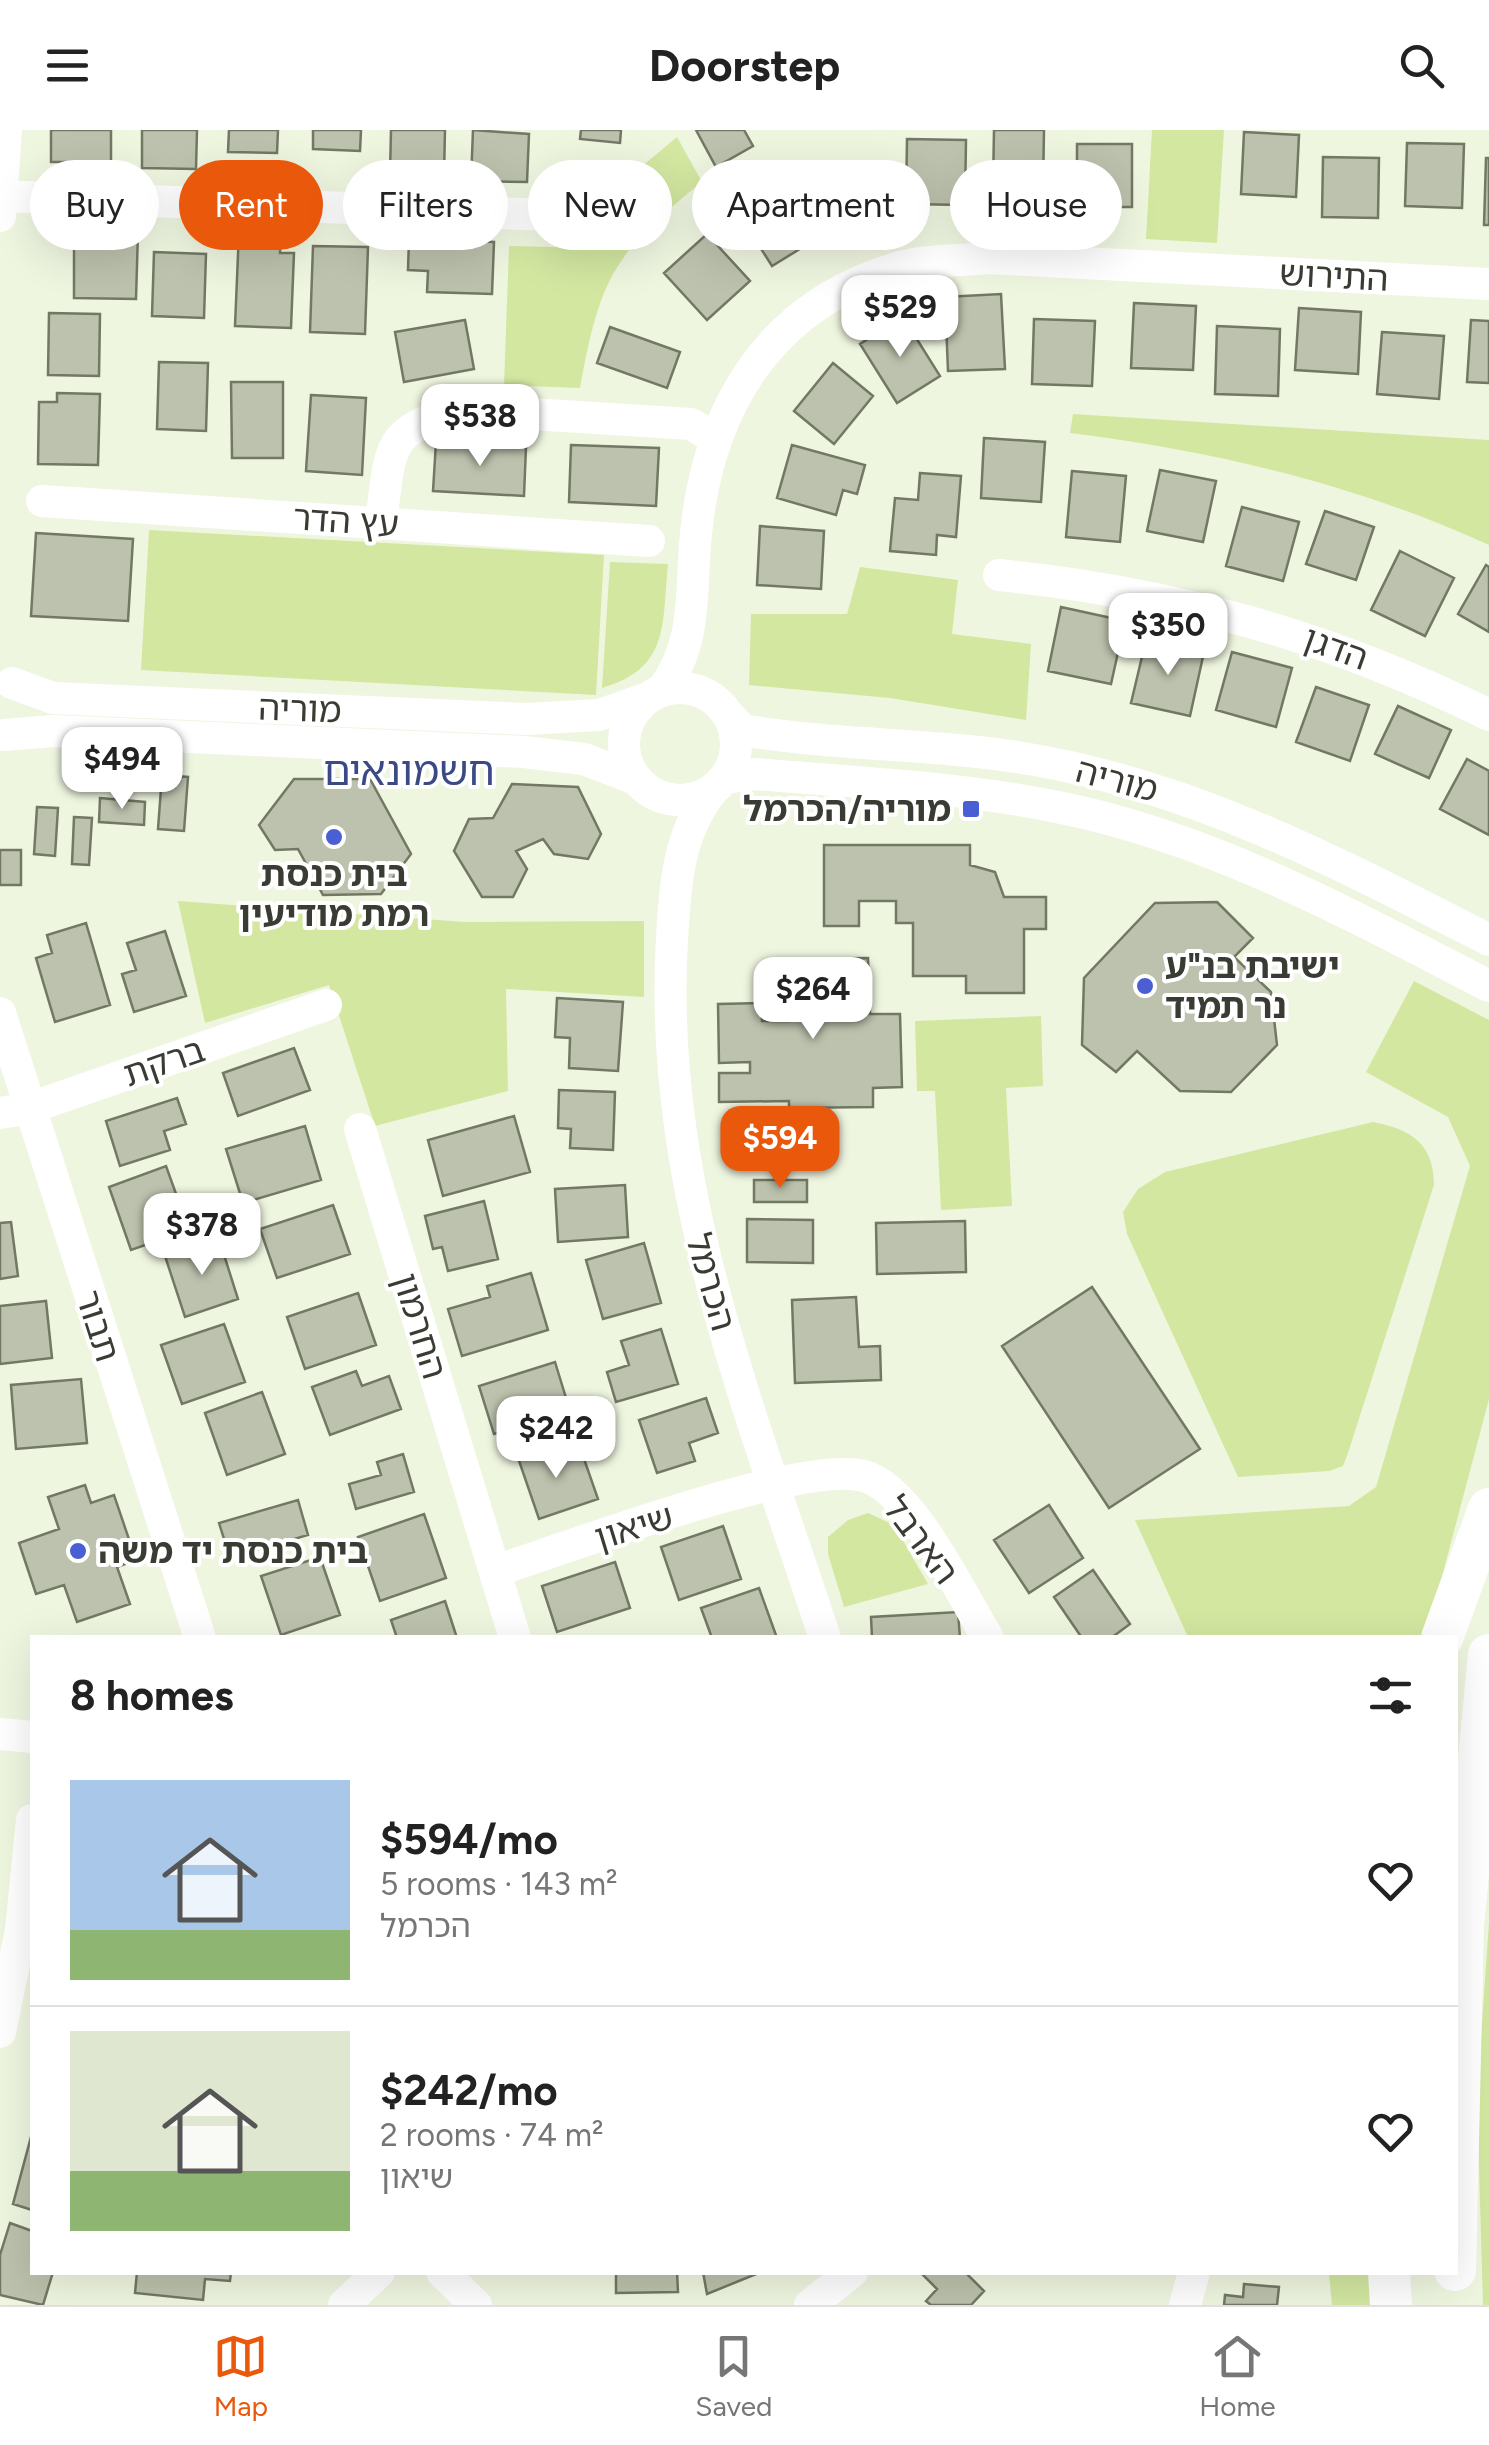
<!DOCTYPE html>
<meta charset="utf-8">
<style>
:root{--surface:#fff;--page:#f2f2f2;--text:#222;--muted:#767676;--line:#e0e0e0;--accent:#ea580c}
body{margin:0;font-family:Figtree,"Noto Sans Hebrew",sans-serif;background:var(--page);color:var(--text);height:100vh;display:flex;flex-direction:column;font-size:38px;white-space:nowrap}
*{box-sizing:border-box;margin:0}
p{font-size:32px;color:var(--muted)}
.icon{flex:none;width:55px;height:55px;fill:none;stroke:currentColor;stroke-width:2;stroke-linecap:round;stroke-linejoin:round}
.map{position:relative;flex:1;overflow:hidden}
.sheet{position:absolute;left:30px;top:1505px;width:1428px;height:640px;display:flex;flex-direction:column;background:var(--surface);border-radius:0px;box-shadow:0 10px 40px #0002}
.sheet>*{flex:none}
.banner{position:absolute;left:30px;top:30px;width:1430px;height:90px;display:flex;gap:20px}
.price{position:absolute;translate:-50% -85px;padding:0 22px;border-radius:20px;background:#fff;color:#222;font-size:32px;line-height:65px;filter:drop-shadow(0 2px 5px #0008)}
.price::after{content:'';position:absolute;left:50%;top:60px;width:30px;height:22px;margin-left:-15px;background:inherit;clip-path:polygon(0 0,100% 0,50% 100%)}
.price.current{background:var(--accent);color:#fff}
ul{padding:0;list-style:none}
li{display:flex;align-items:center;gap:30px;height:250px;padding:0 40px}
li+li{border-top:2px solid var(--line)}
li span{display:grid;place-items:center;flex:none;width:280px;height:200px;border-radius:0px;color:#555}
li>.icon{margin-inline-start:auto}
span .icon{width:120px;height:120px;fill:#fffc;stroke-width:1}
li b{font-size:42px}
h2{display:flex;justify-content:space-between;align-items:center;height:120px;padding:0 40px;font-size:42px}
.pill{padding:0 35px;border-radius:45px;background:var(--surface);box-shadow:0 10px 40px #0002;font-size:35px;line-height:90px}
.pill.current{background:var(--accent);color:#fff}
header{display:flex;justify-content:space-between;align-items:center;height:130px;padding:0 40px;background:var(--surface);font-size:45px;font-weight:700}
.dock{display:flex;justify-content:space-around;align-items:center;height:140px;border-top:2px solid var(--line);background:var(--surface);font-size:28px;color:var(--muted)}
.dock a{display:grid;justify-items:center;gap:5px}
.dock .current{color:var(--accent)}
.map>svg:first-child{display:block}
.green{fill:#d3e7a1}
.building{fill:#bcc2ad;stroke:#727864;stroke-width:2.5}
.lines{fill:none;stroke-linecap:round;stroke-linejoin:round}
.minor{stroke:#fff;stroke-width:32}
.major{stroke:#fff;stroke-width:42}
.poi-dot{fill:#495fd3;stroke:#fff;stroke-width:4}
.labels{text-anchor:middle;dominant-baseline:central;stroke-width:8;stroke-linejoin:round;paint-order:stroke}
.street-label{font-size:35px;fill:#393c33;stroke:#fff}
.poi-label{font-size:35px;font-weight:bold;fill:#393c33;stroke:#fff;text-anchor:start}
.quarter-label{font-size:40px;fill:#3b4985;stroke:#fff}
</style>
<header><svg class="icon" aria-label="menu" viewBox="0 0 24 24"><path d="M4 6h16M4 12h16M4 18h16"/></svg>Doorstep<svg class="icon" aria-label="search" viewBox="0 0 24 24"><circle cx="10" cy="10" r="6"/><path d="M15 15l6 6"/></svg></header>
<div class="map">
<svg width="1489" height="2175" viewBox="0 0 1489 2175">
<rect width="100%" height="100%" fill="#eff6e0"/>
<path class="green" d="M1152,0H1224L1217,113L1146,109Z
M677,7L702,52C614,122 600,148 580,258L504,255L509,116L591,118L597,52H623Z
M1073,284L1489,310V415C1356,354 1214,321 1070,303Z
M149,400L604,425L596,565L141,540Z
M610,432L668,434C662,495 670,538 602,558Z
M860,437L958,450L952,504L1031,514L1026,590L890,568L749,555L751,484H847Z
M178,771L465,792L644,791V867L506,859L508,961L375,996L329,855L205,893Z
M1414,851L1489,890V1269L1426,1507H1188L1135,1390L1349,1376L1376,1357L1470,1036L1448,987L1366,942Z
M1041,886L1043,956L1006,958L1012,1076L941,1080L935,961H917L915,891Z
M1373,992C1411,999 1434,1014 1434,1055L1348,1323L1343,1336L1329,1341L1238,1347L1127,1104L1123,1082L1138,1059L1165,1042Z
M868,1383L894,1395L928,1454L844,1477L828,1424V1407L848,1390Z
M1489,1792V2175H1483L1477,1966Z
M1329,2143H1385L1386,2175H1332Z"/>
<path class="building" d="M51,0H111V32H51Z
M142,0H197L196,39L142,38Z
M229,0H278L277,23L228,22Z
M313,0H361L360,21L313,19Z
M391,0H445L444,45L390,44Z
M473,0L529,4L527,52L471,51Z
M581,0H621L620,13L580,9Z
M696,0H744L753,16L716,37Z
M994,0H1044L1043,59L993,57Z
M1244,2L1299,5L1296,67L1241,64Z
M907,9L966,10L965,75L906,74Z
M1407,13L1464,14L1462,78L1405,76Z
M1077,14H1132V77H1077Z
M1323,27L1379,28L1378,88L1322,87Z
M1486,28H1489V95H1484Z
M789,53L821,106L772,136L739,84Z
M74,101L138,102L136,169L74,168Z
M239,101L281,102L280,123H294L291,198L235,196Z
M707,104L750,151L707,190L664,143Z
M409,109L494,112L492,164L427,162L428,141L408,140Z
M313,116L368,117L365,204L310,202Z
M154,122L206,124L204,188L152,186Z
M1001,164L1005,239L948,241L945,167Z
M1134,173L1196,176L1193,240L1131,238Z
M1299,178L1361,182L1358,244L1295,240Z
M49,183L100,184L99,246L48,245Z
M903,187L940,246L897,273L860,214Z
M1034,189L1095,191L1092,256L1032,254Z
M465,190L474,239L404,252L395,202Z
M1471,190L1489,191V253L1467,252Z
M1217,196L1280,199L1278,266L1215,264Z
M610,197L680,222L667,258L597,233Z
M1382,202L1444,206L1439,269L1377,264Z
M159,232L208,233L206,301L157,299Z
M833,233L873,266L834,314L794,281Z
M231,252H283V328H232Z
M57,263L100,264L98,335L38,334L39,272H57Z
M311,265L366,268L362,345L306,341Z
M984,308L1045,312L1041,372L981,368Z
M436,312L526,317L524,366L433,361Z
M571,315L659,318L656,376L569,372Z
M792,315L865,335L857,364L843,360L836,385L777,368Z
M1160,340L1216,351L1203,412L1147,401Z
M1072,341L1126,346L1120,412L1066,407Z
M920,343L961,346L956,407L937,405L936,425L890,421L895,368L918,370Z
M1242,377L1299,392L1283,451L1226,436Z
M1325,381L1374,397L1356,450L1306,434Z
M760,396L824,401L821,459L757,455Z
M36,403L133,409L128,491L31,486Z
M1400,421L1454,448L1425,506L1371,480Z
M1486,435L1489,437V502L1458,484Z
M1061,477L1125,491L1111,554L1048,541Z
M1146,510L1204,522L1190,586L1131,573Z
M1232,522L1292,538L1276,597L1216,580Z
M1316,557L1369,575L1350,631L1296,612Z
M1398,576L1451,600L1429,648L1375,624Z
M1467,629L1489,641V705L1440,679Z
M162,645L188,647L184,701L158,699Z
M294,649H370L411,724L381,764L323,765L298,719L275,720L259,695Z
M512,654L578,657L601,704L588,729L554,724L543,709L516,721L527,739L513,767H482L454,721L469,689L493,688Z
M100,668L145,672L144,695L99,692Z
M37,677L58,678L55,726L34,724Z
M74,687L92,688L89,735L72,734Z
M824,715H970V735L995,742L1004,767H1046V799H1024V863H966V846H913V793H896V771H859V796H824Z
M0,720H21V755H0Z
M1217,772L1253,808L1234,827L1271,862L1277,915L1231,962L1180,961L1137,921L1116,942L1082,915L1084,848L1155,773Z
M86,793L110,875L55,892L36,828L52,823L47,805Z
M165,801L186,866L134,882L122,844L136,840L127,813Z
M868,828L870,884H900L902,957L873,958V977L789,978V971L719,972V943H750V932L719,933L718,874L762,873V891H789L787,829Z
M557,868L623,872L618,941L569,938L570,908L555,907Z
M294,918L310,960L238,986L223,943Z
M559,960L615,962L613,1020L570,1018L571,999L558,998Z
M177,968L186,994L164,1001L170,1020L120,1036L106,991Z
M514,986L530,1042L443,1066L428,1010Z
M305,996L321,1050L243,1073L226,1019Z
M166,1036L189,1100L131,1120L109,1057Z
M754,1050H807V1072H754Z
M625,1055L628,1107L558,1112L555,1059Z
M484,1071L498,1129L448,1141L442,1117L433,1119L425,1086Z
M333,1075L350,1124L277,1148L260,1099Z
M747,1089L813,1090V1133L747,1132Z
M965,1091L966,1142L877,1144L876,1093Z
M11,1092L18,1146L0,1149V1093Z
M219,1109L238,1169L185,1187L165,1126Z
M644,1113L661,1173L603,1189L586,1130Z
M531,1143L548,1200L462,1226L448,1179L490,1167L487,1156Z
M1092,1157L1200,1319L1109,1378L1002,1216Z
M358,1163L376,1215L305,1239L287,1187Z
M856,1167L859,1217L880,1216L881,1250L795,1253L792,1170Z
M46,1171L52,1228L0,1234V1176Z
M224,1194L245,1252L182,1274L161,1215Z
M661,1199L678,1254L616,1272L607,1242L629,1235L621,1211Z
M555,1232L570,1281L494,1304L479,1256Z
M356,1241L362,1256L389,1246L401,1279L330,1305L312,1257Z
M81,1249L87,1313L16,1319L11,1255Z
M262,1262L285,1324L227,1345L205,1283Z
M706,1268L718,1303L689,1313L695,1331L657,1343L639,1290Z
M545,1313L552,1333L582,1323L598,1369L539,1389L516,1322Z
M403,1324L414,1362L356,1379L349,1354L381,1345L377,1332Z
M85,1355L91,1373L114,1365L136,1430L117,1437L130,1474L77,1492L64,1455L36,1464L19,1413L59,1399L48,1367Z
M298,1370L308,1405L230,1428L219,1393Z
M1049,1375L1083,1428L1029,1463L994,1410Z
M424,1384L446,1448L380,1471L358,1407Z
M723,1396L741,1449L679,1470L661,1417Z
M320,1427L340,1485L281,1505L261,1446Z
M615,1432L630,1478L557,1502L542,1456Z
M1093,1440L1130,1494L1111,1508H1082L1054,1467Z
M759,1458L777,1508H712L701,1478Z
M445,1471L457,1508H397L391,1490Z
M958,1482L960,1508H872L871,1487Z
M31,2007L32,2008V2080L13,2074Z
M10,2093L32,2101V2142H53L43,2175L0,2165V2125Z
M137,2142H231L230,2151L205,2149L203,2170L135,2163Z
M616,2142H677L678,2162L616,2163Z
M703,2142H761L707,2164Z
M920,2142H965L984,2161L971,2175H931L926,2171L937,2159Z
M1244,2154L1279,2157L1277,2175H1224L1225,2165L1243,2167Z"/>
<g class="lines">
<path class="minor" d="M1,66L583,86
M0,86L6,0
M42,371L649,411
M381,394C391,315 384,297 470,280L691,294L713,307
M999,445C1175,463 1330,506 1489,585
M12,553L53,568L526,589L599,585L648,568
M624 614a56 56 0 1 1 112 0a56 56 0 1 1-112 0Z
M661,561C696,518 691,468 695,415C705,281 768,173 904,136C931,129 961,131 988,128L1489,154
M724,580L742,600C835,616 930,613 1023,628C1191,655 1339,733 1489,810
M4,605L53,601L524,622L584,629L636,649
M725,648L756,644C860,653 965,657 1067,679C1218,711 1353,786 1489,856
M713,660C678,702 675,756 672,809C657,1054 750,1279 825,1508
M0,883L200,1508
M0,983L27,979L326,875
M360,999L515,1508
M495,1441C567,1418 802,1329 864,1346C912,1359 962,1466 988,1508
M0,1604L32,1607
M0,1902L21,1800L32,1690
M442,2142L476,2175
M344,2175L379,2142
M810,2175L852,2142
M1185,2175L1194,2142"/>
<path class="major" d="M1442,1508L1489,1379
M1455,2140L1463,1795L1489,1525
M1389,2142L1391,2175"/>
</g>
<g class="poi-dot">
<rect x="961" y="669" width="20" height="20" rx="5"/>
<circle cx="334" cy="707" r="10"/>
<circle cx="1145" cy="856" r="10"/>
<circle cx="78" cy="1421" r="10"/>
</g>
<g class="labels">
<g class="street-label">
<text transform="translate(1334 146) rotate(3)">התירוש</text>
<text transform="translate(346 391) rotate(4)">עץ הדר</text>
<text transform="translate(1336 518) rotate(20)">הדגן</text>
<text transform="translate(300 579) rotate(2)">מוריה</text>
<text transform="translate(1117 650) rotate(15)">מוריה</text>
<text transform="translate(164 932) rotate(-19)">ברקת</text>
<text transform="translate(711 1152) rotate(74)">הכרמל</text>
<text transform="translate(98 1196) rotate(72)">תבור</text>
<text transform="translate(420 1196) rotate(73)">החרמון</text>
<text transform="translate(634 1397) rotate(-17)">שיאון</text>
<text transform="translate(921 1410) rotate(53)">הארבל</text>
</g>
<g class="poi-label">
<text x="951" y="679" text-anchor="end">מוריה/הכרמל</text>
<text x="334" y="744" text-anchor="middle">בית כנסת<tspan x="334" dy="40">רמת מודיעין</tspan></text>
<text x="1165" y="836">ישיבת בנ"ע<tspan x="1165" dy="40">נר תמיד</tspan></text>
<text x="98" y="1421">בית כנסת יד משה</text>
</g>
<g class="quarter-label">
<text x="409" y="641">חשמונאים</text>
</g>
</g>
</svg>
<b class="price" style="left:900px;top:230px">$529</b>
<b class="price" style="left:480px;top:339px">$538</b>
<b class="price" style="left:1168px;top:548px">$350</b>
<b class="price" style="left:122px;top:682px">$494</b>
<b class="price" style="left:813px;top:912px">$264</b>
<b class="price current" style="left:780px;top:1061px">$594</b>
<b class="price" style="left:202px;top:1148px">$378</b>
<b class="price" style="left:556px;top:1351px">$242</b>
<div class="banner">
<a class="pill">Buy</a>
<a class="pill current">Rent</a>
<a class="pill">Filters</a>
<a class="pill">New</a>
<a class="pill">Apartment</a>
<a class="pill">House</a>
</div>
<section class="sheet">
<h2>8 homes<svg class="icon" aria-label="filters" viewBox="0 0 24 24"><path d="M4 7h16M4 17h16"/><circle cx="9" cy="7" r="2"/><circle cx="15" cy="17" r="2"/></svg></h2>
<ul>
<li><span style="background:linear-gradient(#a9c7e8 75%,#8fb573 0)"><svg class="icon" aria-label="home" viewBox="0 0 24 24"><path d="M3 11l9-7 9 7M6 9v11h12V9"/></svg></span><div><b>$594/mo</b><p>5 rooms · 143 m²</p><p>הכרמל</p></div><svg class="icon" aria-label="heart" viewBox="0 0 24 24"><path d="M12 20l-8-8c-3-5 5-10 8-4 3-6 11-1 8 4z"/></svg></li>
<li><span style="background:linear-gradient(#dfe7d0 70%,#8fb573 0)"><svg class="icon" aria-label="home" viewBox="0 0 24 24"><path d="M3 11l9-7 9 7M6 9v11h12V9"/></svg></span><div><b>$242/mo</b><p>2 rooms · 74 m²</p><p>שיאון</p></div><svg class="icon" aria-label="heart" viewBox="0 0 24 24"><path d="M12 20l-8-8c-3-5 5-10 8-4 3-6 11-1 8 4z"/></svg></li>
</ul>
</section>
</div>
<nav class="dock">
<a class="current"><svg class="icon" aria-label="map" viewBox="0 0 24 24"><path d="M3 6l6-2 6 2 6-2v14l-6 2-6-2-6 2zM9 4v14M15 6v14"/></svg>Map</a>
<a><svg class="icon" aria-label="saved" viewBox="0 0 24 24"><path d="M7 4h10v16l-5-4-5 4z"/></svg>Saved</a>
<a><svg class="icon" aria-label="home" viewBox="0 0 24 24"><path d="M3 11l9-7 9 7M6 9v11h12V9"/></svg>Home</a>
</nav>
